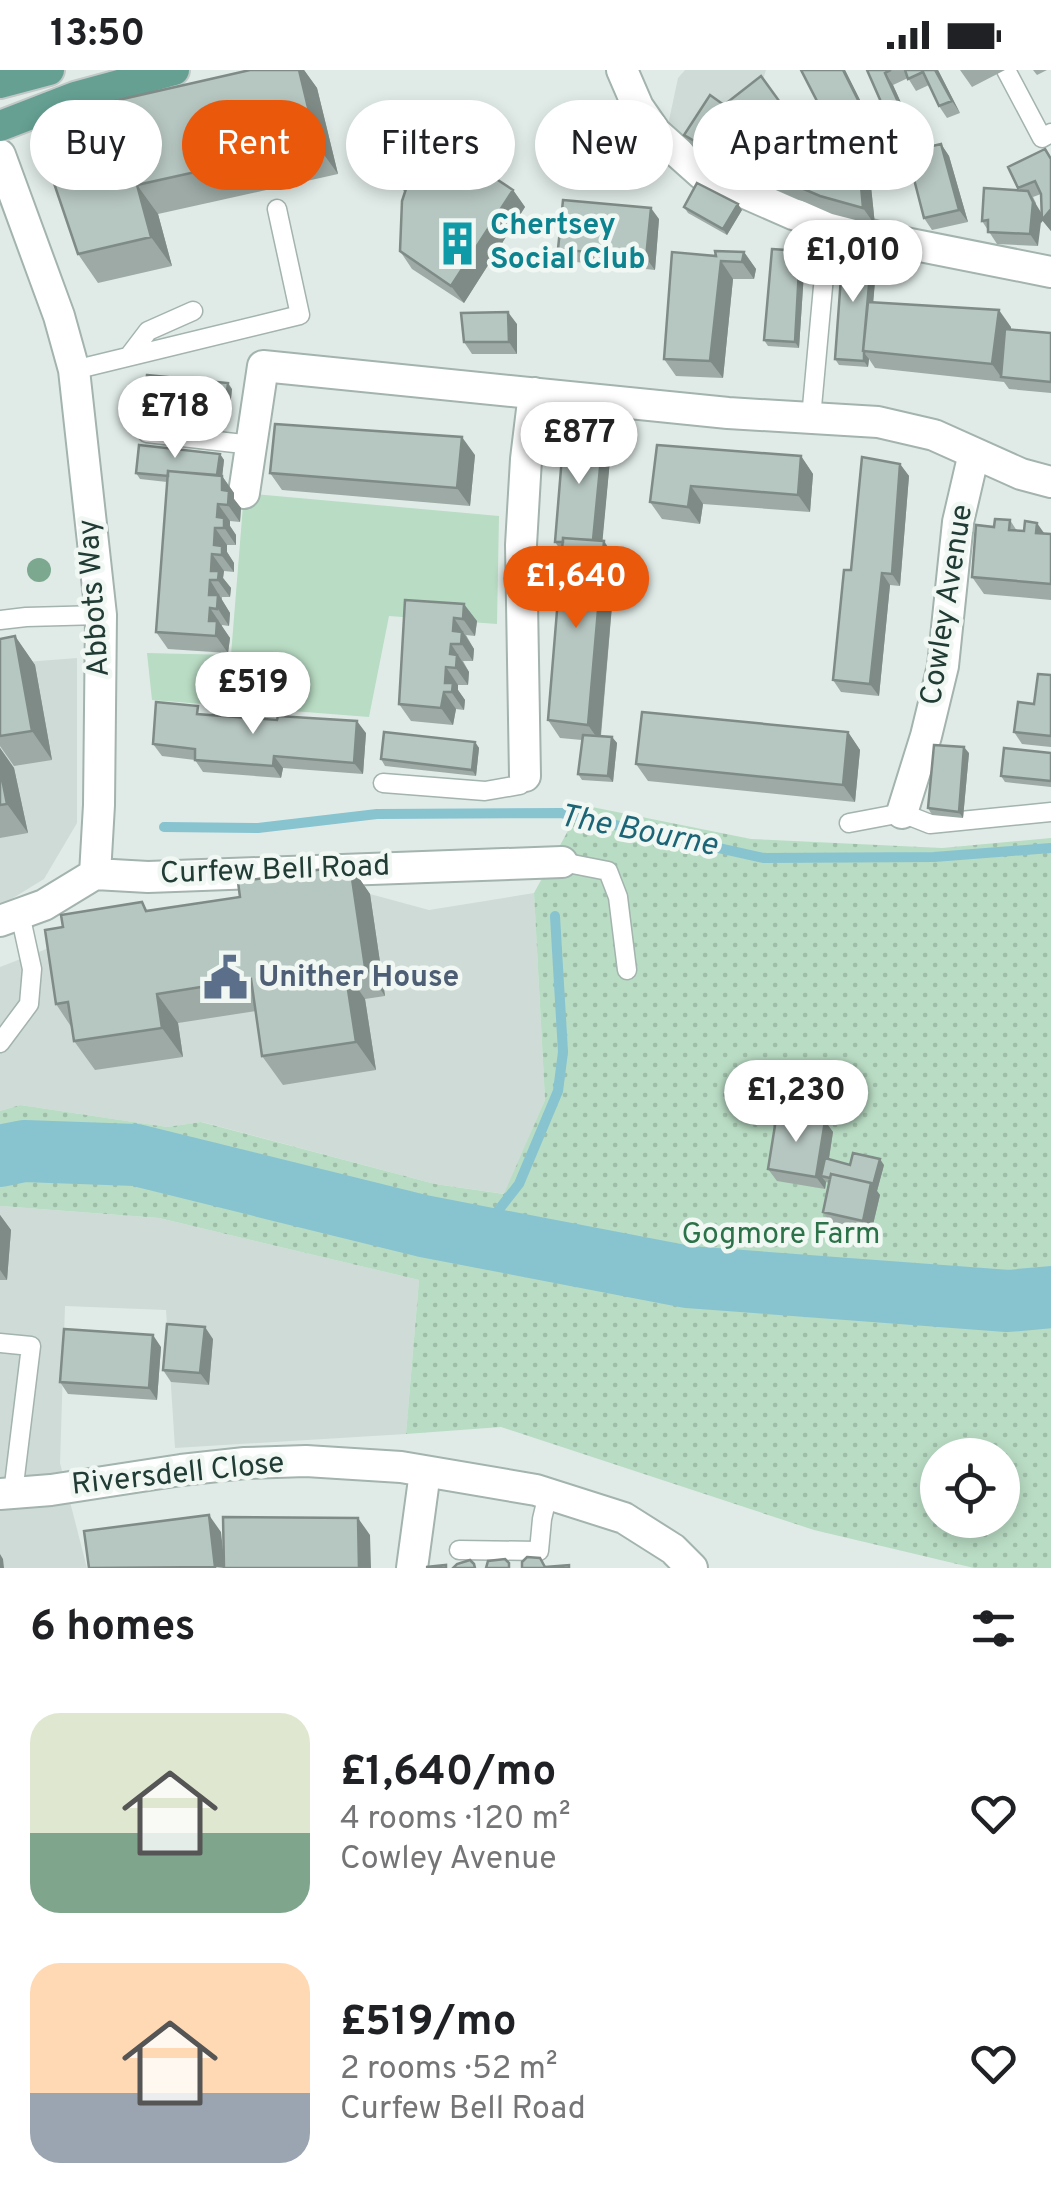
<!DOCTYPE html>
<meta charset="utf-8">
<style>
:root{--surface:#fff;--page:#f2f2f2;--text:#202124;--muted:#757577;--accent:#ea580c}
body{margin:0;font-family:Overpass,sans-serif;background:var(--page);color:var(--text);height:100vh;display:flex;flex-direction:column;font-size:38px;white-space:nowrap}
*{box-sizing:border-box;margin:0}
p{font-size:32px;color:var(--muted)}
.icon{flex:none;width:55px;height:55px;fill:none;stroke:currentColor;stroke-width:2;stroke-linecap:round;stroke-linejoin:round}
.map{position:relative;height:1498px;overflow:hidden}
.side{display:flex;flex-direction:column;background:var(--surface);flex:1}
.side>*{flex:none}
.banner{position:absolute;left:30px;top:30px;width:992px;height:90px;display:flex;gap:20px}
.buttons{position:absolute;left:920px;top:1368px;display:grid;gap:20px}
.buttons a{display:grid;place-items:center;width:100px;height:100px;border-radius:50%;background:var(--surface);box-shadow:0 5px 15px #0003;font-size:50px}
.price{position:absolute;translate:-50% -85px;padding:0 22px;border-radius:35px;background:#fff;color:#222;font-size:32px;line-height:65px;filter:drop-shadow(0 2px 5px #0008)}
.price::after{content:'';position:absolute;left:50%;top:60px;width:30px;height:22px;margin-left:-15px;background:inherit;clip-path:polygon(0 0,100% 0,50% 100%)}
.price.active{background:var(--accent);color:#fff}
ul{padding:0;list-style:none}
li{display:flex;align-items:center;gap:30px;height:250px;padding:0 30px}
li span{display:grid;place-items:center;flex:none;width:280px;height:200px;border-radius:30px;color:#555}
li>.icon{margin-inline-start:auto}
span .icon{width:120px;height:120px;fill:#fffc;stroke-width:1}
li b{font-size:42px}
h2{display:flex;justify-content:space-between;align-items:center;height:120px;padding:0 30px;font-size:42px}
.chip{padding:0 35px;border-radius:45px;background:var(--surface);box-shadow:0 5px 15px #0003;font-size:35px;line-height:90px}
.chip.active{background:var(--accent);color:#fff}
.status{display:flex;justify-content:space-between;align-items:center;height:70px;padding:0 50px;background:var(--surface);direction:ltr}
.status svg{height:28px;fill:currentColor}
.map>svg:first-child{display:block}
.built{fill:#cfdbd6}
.grass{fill:#b9dcc4}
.park{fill:url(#park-dots);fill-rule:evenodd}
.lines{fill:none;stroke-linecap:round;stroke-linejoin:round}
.stream{stroke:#88c3d0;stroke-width:10}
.river{stroke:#88c3d0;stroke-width:62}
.lane-casing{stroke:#a3b3ae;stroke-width:21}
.street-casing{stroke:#a3b3ae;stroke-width:34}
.primary-casing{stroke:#c1c8c6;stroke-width:34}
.lane{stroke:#fff;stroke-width:18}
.street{stroke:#fff;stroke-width:30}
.primary{stroke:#65a093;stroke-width:30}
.tree{fill:#7da890}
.wall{fill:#9daaa5}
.shaded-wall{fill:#7f8b86}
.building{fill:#b6c6c0;stroke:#7f8b86;stroke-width:2.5}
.labels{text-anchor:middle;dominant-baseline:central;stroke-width:9;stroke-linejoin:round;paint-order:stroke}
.culture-label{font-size:30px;font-weight:bold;fill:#0d838f;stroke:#f1f8f4;text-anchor:start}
.street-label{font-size:30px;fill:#213b35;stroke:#f1f8f4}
.service-label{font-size:30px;font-weight:bold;fill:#4e5e75;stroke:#f1f8f4;text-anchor:start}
.park-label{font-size:30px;fill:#2c7249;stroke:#f1f8f4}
.water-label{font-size:32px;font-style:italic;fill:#1c6576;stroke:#f1f8f4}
</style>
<div class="status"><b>13:50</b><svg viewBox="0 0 49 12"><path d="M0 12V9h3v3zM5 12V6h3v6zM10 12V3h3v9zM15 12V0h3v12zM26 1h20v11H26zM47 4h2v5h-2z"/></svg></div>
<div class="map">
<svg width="1051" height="1498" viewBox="0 0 1051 1498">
<defs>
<pattern id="park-dots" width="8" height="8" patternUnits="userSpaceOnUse" patternTransform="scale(2.5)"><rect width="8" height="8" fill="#b9dcc4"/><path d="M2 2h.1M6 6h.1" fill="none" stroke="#9fbea9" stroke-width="1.8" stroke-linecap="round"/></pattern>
</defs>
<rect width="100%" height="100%" fill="#e0ebe7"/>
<path class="built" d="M685,0H766L734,101L693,77L668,55L678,8Z
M77,588V753L44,809L0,836V594Z
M534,823L545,1030L505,1124L435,1114L202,1052L167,1057L20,1035L0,1041V897L90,862L244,825L370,824L429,840Z
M0,1136L159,1148L419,1210L406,1364L175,1378L166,1240L65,1236L60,1393L87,1498H0Z"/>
<path class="grass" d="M244,423L499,446L497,554L389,546L369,647L152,630L147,583L231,585Z"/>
<path class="park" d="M582,735L751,769L942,778L1051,768V1498H974L814,1460L501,1357L406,1364L419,1210L159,1148L0,1136V1041L20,1035L167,1057L201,1052L435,1114L504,1124L545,1030L534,823ZM938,1385H1002V1450H938Z"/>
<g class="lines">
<path class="stream" d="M164,757L258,758L377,744L561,743L764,788L934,787L1051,778
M478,1166L519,1114L558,1021L563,982L555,846"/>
<path class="river" d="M0,1086L24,1081L136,1085L423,1156L688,1207L1008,1231L1051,1227"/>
<defs>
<path id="lane" d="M1006,0L1042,68L1051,63
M129,286L148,261L193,241
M74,300L300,245L277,139
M811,348L826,184
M147,363L252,375
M0,550L26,547L101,545
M383,713L485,721L520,715L525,706
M849,753L902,743L930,754L1051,742
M562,792L608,801L618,827L627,900
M0,973L29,934L32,899L20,844
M0,1273L31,1276L13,1423
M459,1480L539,1481L542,1449L548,1424"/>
<path id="street" d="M622,0L638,37L656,63L702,104L793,144L885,169L1051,202
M0,85L59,246L74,300L101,545L99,735L95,804
M244,423L263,296L728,343L878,352L934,365L1021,404L1051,412
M525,706L521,475L526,389L534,323
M902,743L926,666L943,596L958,452L974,383
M0,851L44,835L95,804L148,807L562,792
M0,1424L51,1420L181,1400L245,1393L306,1391L401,1397L536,1420L624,1448L673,1479L692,1498
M412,1498L425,1402"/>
<path id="primary" d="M0,13L49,0
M0,56L75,27L174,0"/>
</defs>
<use href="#lane" class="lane-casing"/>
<use href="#street" class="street-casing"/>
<use href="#primary" class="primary-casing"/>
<use href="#lane" class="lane"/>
<use href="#street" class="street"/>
<use href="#primary" class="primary"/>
</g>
<circle class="tree" cx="39" cy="500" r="12"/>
<path class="wall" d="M250,0H304L317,18L338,104L158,144L172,196L98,213L78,184L40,72Z
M845,0L868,46L848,56L851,62L867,77L903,73L908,87L941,74L949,86L968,152L932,160L924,148L910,93L870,107L875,155L832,144L734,101L693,77L684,65L724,35L809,72L835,66L833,62Z
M867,0H938L960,43L947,48L939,36L929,15L916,21L908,8L893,15L907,46L894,53L885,41Z
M960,0H1005L972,17Z
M1033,0H1047L1037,5Z
M1051,88V161L1042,150L1041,124L1033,127L1036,133L1038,176L997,174L982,151L1020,120L1008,97Z
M399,114L513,120L525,137L464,233L412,199L400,181L405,123Z
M684,137L742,140L727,165L688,143Z
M659,149L655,200L566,191L558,179Z
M800,181L805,187L799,278L768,276L764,270Z
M744,182L756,199L754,209H733L723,308L676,306L664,289L716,186Z
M877,188L873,232L1011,257V260L1051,263V323L1009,319L1004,312L875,298L869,289L868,297L839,295L835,289Z
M517,254V284H472L464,272Z
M232,319L229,347L148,339L144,333Z
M657,375L801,386L813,404L810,442L703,434L700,454L662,449L650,432Z
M611,379L602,471L616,489L601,666L612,667L617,673L613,712L582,710L578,704L582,670L560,668L548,650L562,482L555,472Z
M220,384L224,390L222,406L234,423V429L241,438L240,452L230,451V456L236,465V475H227V482L234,493V502L224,501L223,508L231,518L230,527H222V530L230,543L229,556L222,555V557L230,568L228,583L168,579L156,562L167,412L140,409L136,403Z
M475,385L470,436L282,420L270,403Z
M900,394L909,406L900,516L890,515L879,626L841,622L833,610L851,500Z
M1010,450L1017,461L1051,464V530L984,524L972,507L994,457Z
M405,530L477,551L475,566L466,565L474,579L473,591H463L469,602L468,615H458V620L465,630L464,640L456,639L453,655L411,651L399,634Z
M15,566L35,595L52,690L14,696L0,676V569Z
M1051,605V677L1022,674L1014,662L1034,634Z
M204,644L366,663L363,704L283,698L281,708L203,702L195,690L162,686L153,674Z
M848,662L860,680L855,732L648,711L636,694Z
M475,672L479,678L476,706L385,696L381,689Z
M0,678L14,698L28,763L0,768Z
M969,683L963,748L932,745L928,738Z
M1051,683V717L1005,712L1001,706Z
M350,795L370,824L385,926L365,929L376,1000L283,1015L262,986L256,941L178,953L183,987L95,1000L74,971L72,958L56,934L148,841L240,827Z
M825,1051L833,1062L829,1089L850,1095H884L877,1121L880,1125L871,1163L831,1154L823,1142L829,1113L826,1112L825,1119L777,1111L768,1099Z
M0,1145L11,1160L7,1210H0Z
M213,1269L209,1315L171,1312L163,1300Z
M161,1277L157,1330L68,1324L60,1312Z"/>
<path class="shaded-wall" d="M299,0H304L317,18L338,104L317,75Z
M843,0H845L868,46L860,34Z
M935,0H938L960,43L952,31Z
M885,3L893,15L907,46L899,34Z
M856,61L868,78L866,101L870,107L875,155L863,138Z
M941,74L949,86L968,152L959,140Z
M137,115L158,144L172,196L151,167Z
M513,120L525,137L464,233L451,216Z
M1028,121L1042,144L1038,176L1030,164Z
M738,134L742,140L727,165L723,159Z
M651,138L659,149L655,200L646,188Z
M1051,139V161L1042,150Z
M800,181L805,187L799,278L795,272Z
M744,182L756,199L754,209L742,192Z
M872,182L877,188L869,282L864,281Z
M721,191L733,209L723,308L710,291Z
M999,240L1011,257L1005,308L1001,307L992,294Z
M508,242L517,254V284L509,272Z
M864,283L869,289L868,297L864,291Z
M228,313L232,319L229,347L225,341Z
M462,367L475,385L470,436L457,418Z
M603,367L611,379L601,487L592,475Z
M220,384L224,390L221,417L216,411Z
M801,386L813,404L810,442L798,425Z
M900,394L909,406L900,516L892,504Z
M222,406L234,423V429L241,438L240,452L228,435L222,420Z
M691,416L703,434L700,454L688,437Z
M218,434L230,451V456L236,465V475L217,447Z
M1037,453L1049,470L1036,463Z
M215,458L227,475V482L234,493V502L214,475Z
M604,471L616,489L600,672L588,655Z
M212,484L224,501L223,508L231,518L230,527L211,501Z
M882,503L890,515L879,626L870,614Z
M210,510L230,543L229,556L209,525Z
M464,534L477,551L475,566L463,549Z
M210,538L230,568L228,583L216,566L209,551Z
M454,548L474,579L473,591L453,561Z
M15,566L35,595L52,690L32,661Z
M451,574L469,602L468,615L456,598L450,584Z
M446,597L458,615V620L465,630L464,640L445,613Z
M444,622L456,639L453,655L441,638Z
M357,651L366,663L363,704L354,693Z
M848,662L860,680L855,732L843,715Z
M612,667L617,673L613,712L608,706Z
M475,672L479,678L476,706L472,700Z
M964,677L969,683L963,748L959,742Z
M0,678L14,698L28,763L7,734L0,699Z
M274,686L283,698L281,708L273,696Z
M350,795L370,824L385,926L365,897Z
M345,900L365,929L376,1000L356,972Z
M157,924L178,953L183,987L162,958Z
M825,1051L833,1062L826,1107L821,1106L826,1112L825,1119L816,1107Z
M880,1089L884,1095L877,1121L880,1125L871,1163L863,1151L871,1113Z
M0,1145L11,1160L7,1210L0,1200Z
M205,1257L213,1269L209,1315L200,1303Z
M153,1265L161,1277L157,1330L149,1318Z
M209,1445L221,1462L225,1498L215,1497Z
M358,1448L370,1465L371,1498H359Z
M0,1484L3,1489L4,1498H0Z"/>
<path class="building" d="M250,0H299L317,75L137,115L151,167L78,184L40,72L45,56L57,44Z
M801,0H843L860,34L840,44L845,56L833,62Z
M867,0H891L885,3L899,34L885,41Z
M905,0H935L952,31L939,36L923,2L908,9Z
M761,6L803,64L779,86L743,44L722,84L726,89L684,65L710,25L724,35Z
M743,44L779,86L803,64L809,72L856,61L863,138L820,126L722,84Z
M428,64L513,120L451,216L400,181L402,131L406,119L399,114L400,102Z
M899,67L906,87L866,101L864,78Z
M941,74L959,140L924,148L907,82Z
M1045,79L1051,89V139L1042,150L1041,124L1035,111L1018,118L1008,97Z
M697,113L738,134L723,159L684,137Z
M984,118L1028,121L1033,132L1030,164L988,162V150L982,151Z
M563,130L651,138L646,188L558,179Z
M772,179L800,181L795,272L764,270Z
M843,180L872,182L863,281H864V291L835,289Z
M715,181L744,182L742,192L721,191L710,291L664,289L672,182L716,186Z
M868,232L999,240L992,294L863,281Z
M508,242L509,272H464L461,243Z
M1005,259L1051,263V312L1001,307Z
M147,305L228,313L225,341L144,333Z
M275,354L462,367L457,418L270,403Z
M564,362L603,367L593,470L563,468V472H555Z
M139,375L220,384L217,405L168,401V406L136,403Z
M657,375L801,386L798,425L691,416L688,437L650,432Z
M862,387L900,394L892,504L882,503L870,614L833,610L844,500H851Z
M168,401L222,406V420L229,421L228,435L218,434L217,447L224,448V458H215L214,475L222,476V485L212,484L211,501H219L218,510H210L209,525H218L217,539L210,538L209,551H217L216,566L156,562Z
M995,449L1010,450L1009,460L1024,461L1025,451L1037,453L1036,463L1051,464V514L972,507L976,455L994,457Z
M563,468L604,471L588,655L548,650Z
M405,530L464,534L463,549L454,548L453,561L462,562L461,574H451L450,584L457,585L456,598L446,597L445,613H453L452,622H444L441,638L399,634Z
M15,566L32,661L0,666V569Z
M1038,604L1051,605V666L1014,662L1018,632L1034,634Z
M156,632L198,636L197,644L277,650L278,646L357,651L354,693L274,686L273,696L195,690V679L153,674Z
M642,642L848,662L843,715L636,694Z
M384,662L475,672L472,700L381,689Z
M583,665L612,667L608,706L578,704Z
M934,675L964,677L959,742L928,738Z
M1004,678L1051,683V711L1001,706Z
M0,699L7,734L0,735Z
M350,795L365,897L345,900L356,972L262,986L251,909L157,924L162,958L74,971L68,932L56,934L45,860L63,857L61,845L142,832L146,841L240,827L238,812Z
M777,1043L825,1051L816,1107L768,1099Z
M853,1083L880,1089L873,1115L871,1113L831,1104L830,1108L821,1106L825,1088L850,1095Z
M831,1104L871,1113L863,1151L823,1142Z
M167,1254L205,1257L200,1303L163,1300Z
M64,1259L153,1265L149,1318L60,1312Z
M209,1445L215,1497L89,1498L84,1461Z
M223,1447L358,1448L359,1498H224Z
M527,1487L540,1488L545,1497L569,1495V1498H522V1492Z
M505,1489L509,1493V1498H486L488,1491Z
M470,1490L474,1494L475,1498H453L457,1494Z
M446,1495V1498L426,1497Z"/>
<defs>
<symbol id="building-bare" viewBox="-9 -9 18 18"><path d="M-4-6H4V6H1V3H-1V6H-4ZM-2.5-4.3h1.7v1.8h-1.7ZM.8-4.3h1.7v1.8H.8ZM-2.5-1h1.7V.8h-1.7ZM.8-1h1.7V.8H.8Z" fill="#0f9aa8" stroke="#f1f8f4" stroke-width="2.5" paint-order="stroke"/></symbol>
<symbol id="civic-bare" viewBox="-9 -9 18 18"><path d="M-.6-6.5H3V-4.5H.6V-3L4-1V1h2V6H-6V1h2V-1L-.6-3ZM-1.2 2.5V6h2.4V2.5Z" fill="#5c6f8a" stroke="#f1f8f4" stroke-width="2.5" paint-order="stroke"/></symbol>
</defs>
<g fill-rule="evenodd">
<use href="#building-bare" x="426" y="142" width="63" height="63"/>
<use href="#civic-bare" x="194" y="876" width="63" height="63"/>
</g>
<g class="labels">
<g class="culture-label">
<text x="490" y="156">Chertsey<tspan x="490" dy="34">Social Club</tspan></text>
</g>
<g class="street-label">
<text transform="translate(95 528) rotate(-94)">Abbots Way</text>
<text transform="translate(948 535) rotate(-81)">Cowley Avenue</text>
<text transform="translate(275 801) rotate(-2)">Curfew Bell Road</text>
<text transform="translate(178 1405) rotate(-6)">Riversdell Close</text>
</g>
<g class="service-label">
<text x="258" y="908">Unither House</text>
</g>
<g class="park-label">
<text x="781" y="1165">Gogmore Farm</text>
</g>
<g class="water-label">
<text transform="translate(638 762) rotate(11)">The Bourne</text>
</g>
</g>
</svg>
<div class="buttons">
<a><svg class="icon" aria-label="locate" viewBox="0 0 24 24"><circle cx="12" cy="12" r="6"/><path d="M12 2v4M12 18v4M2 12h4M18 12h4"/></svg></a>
</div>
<b class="price" style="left:853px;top:235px">£1,010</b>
<b class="price" style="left:175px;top:391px">£718</b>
<b class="price" style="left:579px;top:417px">£877</b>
<b class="price active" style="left:576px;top:561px">£1,640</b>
<b class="price" style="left:253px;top:667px">£519</b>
<b class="price" style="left:796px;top:1075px">£1,230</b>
<div class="banner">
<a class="chip">Buy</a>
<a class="chip active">Rent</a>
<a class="chip">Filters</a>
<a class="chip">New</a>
<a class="chip">Apartment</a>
</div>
</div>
<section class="side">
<h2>6 homes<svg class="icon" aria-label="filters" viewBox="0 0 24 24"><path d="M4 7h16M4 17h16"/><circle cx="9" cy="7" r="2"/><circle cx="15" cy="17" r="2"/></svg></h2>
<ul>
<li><span style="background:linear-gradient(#dfe7d0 60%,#7fa58c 0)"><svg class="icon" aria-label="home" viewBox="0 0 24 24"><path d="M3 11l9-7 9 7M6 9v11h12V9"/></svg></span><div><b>£1,640/mo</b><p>4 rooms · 120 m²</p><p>Cowley Avenue</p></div><svg class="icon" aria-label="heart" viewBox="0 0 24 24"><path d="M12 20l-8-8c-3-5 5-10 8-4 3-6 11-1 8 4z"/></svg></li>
<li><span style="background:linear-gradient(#ffd9b3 65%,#9aa5b1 0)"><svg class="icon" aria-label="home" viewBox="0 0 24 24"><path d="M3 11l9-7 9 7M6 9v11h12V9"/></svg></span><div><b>£519/mo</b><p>2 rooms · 52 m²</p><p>Curfew Bell Road</p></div><svg class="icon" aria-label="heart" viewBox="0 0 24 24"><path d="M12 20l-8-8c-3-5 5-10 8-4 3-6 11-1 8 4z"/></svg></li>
</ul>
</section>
